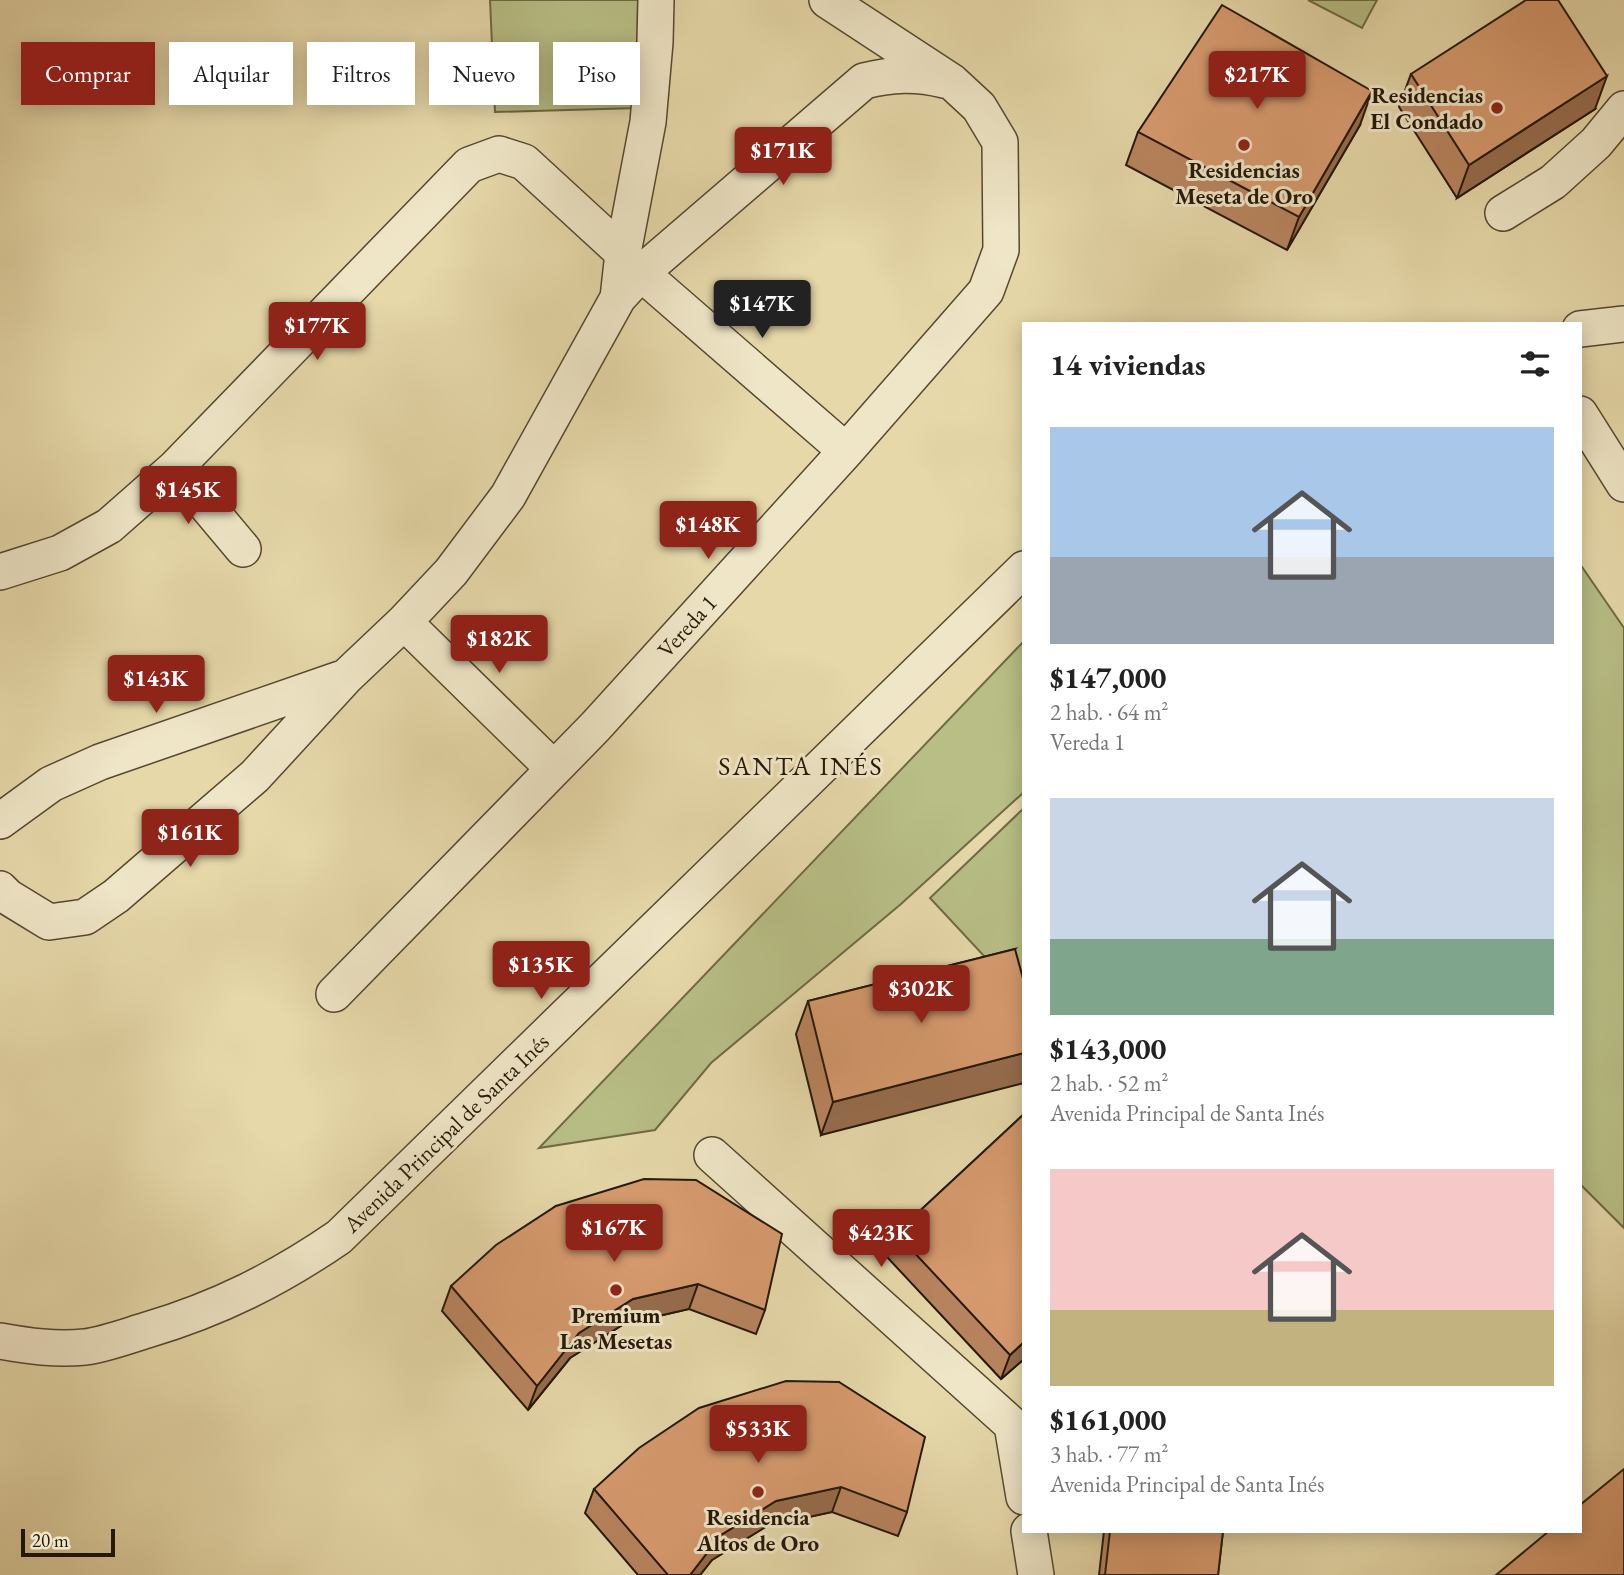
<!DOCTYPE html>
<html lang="es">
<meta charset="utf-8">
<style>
:root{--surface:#fff;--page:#f6f6f6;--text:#222;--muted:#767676;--accent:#8f2418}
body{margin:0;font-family:"EB Garamond",serif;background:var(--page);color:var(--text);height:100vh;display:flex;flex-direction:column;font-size:26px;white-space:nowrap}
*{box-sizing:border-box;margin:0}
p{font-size:23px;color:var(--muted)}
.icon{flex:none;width:38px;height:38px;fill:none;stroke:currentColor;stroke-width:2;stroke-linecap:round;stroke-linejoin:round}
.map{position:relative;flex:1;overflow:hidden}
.details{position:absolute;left:1022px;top:322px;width:560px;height:1211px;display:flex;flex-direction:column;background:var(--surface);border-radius:0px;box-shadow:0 4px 18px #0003}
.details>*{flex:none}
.hud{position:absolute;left:21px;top:42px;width:665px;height:63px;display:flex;gap:14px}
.scale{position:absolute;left:21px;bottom:18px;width:94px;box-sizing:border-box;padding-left:7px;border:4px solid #251807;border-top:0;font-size:19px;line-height:24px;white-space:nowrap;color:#251807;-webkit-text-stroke:5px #efe6c7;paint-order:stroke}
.price{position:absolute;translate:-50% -60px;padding:0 16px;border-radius:7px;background:var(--accent);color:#fff;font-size:23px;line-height:46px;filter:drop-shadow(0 2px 4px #0008)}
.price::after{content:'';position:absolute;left:50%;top:42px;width:21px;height:16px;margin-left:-10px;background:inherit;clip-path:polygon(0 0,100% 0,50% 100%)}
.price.on{background:#222;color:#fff}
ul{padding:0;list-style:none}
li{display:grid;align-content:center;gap:14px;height:371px;padding:0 28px}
li span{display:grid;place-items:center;height:217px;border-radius:0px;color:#555}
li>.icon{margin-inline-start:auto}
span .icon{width:126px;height:126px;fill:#fffc;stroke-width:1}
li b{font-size:30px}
h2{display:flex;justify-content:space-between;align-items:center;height:84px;padding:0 28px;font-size:30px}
.chip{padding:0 24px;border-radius:0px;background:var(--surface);box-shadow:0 4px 18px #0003;font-size:24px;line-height:63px}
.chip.on{background:var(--accent);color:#fff}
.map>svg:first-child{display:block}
.green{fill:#b8be86;stroke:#6e6b46;stroke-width:2}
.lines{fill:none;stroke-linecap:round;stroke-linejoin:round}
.street-casing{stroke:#554830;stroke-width:38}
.street{stroke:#efe6c7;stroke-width:35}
.wall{fill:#b8845f;stroke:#251807;stroke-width:2}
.shaded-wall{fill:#966c4d;stroke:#251807;stroke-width:2}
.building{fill:#d69a6e;stroke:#251807;stroke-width:2}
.poi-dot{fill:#8f2418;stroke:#efe6c7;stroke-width:2.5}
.labels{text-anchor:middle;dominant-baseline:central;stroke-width:6;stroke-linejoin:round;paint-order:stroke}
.poi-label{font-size:23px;font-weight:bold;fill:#251807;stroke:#efe6c7}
.street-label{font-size:23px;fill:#251807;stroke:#efe6c7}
.quarter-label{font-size:26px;letter-spacing:2px;fill:#251807;stroke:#efe6c7}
</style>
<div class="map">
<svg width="1624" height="1575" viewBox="0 0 1624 1575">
<rect width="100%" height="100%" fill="#e6d8a9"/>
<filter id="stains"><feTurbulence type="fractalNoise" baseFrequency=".00286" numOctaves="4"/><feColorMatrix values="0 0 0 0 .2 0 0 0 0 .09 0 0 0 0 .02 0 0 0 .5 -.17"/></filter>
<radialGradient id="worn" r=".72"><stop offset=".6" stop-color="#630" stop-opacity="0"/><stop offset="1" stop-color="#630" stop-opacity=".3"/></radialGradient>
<path class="green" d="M490,0H638L637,108L495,112Z
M1308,0H1377L1362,28Z
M1580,564L1624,628V1228L1580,1184Z
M1024,641V792L901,904L711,1063L655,1130L539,1148Z
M1024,808V999L930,898Z"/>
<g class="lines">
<defs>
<path id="street" d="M1503,213L1553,182L1596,143L1624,109
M641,273L846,451
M618,298L641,273L864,81C892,74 916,73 944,80
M1580,329L1624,324
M1580,414L1624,484
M175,468L243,549
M0,572L60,553L109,526L175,468L469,165L499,154L524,162L623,253
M404,622L554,769
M0,821L51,784L100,762L340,679
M0,889L8,897L49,922L85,917L116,896L255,776L347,676L404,622L451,572L508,496L618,298L623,253L648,122L655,42L656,0
M334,994L595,727L846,451L986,291L1001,250L1000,142L979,107L952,82L827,0
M712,1155L1012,1425
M0,1341C28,1346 56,1350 85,1347C106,1344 127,1336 147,1330C218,1309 278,1279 339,1237L1024,569
M1012,1425L1024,1497
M1029,1531L1036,1575"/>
</defs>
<use href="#street" class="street-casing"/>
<use href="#street" class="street"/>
</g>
<path class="wall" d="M1411,74L1595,109L1457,198L1399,107Z
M1360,125L1287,250L1126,165L1138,132Z
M1015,949L821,1135L796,1034L808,1001Z
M1024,1114V1359L1001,1379L887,1257L896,1233Z
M556,1206L765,1310L756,1334L689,1309L624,1324L570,1358L528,1410L442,1311L451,1286Z
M839,1382L907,1512L898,1536L832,1512L767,1526L712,1560L700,1575H638L585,1513L594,1489Z
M1104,1531H1223L1218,1575H1099Z"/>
<path class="shaded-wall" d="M1607,76L1595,109L1457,198L1469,165Z
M1372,91L1360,125L1287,250L1299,217Z
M1024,1053V1083L821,1135L833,1102Z
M698,1284L689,1309L624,1324L570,1358L528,1410L537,1386L579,1333L633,1299Z
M1024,1342V1359L1001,1379L1010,1355Z
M841,1487L832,1512L767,1526L712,1560L700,1575H690L721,1535L776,1501Z"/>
<path class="building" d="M1526,0H1558L1607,76L1469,165L1411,74Z
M1222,5L1372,91L1299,217L1138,132Z
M1015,949L1024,982V1053L833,1102L808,1001Z
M1024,1114V1342L1010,1355L896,1233Z
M644,1179L696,1180L782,1234L765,1310L698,1284L633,1299L579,1333L537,1386L451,1286L496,1245L556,1206Z
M786,1381L839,1382L925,1437L907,1512L841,1487L776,1501L721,1535L690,1575H668L594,1489L639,1448L699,1408Z
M1624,1469V1575H1496L1549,1531H1580V1505Z
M1110,1531H1223L1218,1575H1105Z"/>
<g class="poi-dot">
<circle cx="1497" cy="108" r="7"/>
<circle cx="1244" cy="145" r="7"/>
<circle cx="616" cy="1290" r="7"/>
<circle cx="758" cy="1492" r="7"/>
</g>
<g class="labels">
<g class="poi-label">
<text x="1483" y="95" text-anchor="end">Residencias<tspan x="1483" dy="26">El Condado</tspan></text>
<text x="1244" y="170">Residencias<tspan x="1244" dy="26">Meseta de Oro</tspan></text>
<text x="616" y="1315">Premium<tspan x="616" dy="26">Las Mesetas</tspan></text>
<text x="758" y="1517">Residencia<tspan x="758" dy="26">Altos de Oro</tspan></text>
</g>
<g class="street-label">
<text transform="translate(687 626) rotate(-48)">Vereda 1</text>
<text transform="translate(446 1133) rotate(-44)">Avenida Principal de Santa Inés</text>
</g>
<g class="quarter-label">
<text x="801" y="766">SANTA INÉS</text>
</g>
</g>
<rect width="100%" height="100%" filter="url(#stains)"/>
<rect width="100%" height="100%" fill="url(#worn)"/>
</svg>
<div class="scale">20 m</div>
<b class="price" style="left:1257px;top:111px">$217K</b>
<b class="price" style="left:783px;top:187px">$171K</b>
<b class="price on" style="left:762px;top:340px">$147K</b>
<b class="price" style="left:317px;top:362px">$177K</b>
<b class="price" style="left:188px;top:526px">$145K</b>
<b class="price" style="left:708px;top:561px">$148K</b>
<b class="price" style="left:499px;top:675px">$182K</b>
<b class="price" style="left:156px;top:715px">$143K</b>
<b class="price" style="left:190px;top:869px">$161K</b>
<b class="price" style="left:541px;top:1001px">$135K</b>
<b class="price" style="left:921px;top:1025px">$302K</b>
<b class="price" style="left:614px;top:1264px">$167K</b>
<b class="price" style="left:881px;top:1269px">$423K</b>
<b class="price" style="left:758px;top:1465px">$533K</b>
<div class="hud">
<a class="chip on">Comprar</a>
<a class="chip">Alquilar</a>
<a class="chip">Filtros</a>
<a class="chip">Nuevo</a>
<a class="chip">Piso</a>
</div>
<section class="details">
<h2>14 viviendas<svg class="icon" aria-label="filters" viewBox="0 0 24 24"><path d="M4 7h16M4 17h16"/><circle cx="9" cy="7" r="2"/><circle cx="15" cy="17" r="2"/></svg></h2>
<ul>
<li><span style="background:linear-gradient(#a9c7e8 60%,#9aa5b1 0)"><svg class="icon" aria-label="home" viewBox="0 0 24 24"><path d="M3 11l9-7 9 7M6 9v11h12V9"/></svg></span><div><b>$147,000</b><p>2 hab. · 64 m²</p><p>Vereda 1</p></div></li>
<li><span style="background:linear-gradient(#c9d6e8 65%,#7fa58c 0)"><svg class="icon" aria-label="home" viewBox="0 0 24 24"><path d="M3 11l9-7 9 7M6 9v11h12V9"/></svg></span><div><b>$143,000</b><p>2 hab. · 52 m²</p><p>Avenida Principal de Santa Inés</p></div></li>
<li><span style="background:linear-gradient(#f6c9c9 65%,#c2b280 0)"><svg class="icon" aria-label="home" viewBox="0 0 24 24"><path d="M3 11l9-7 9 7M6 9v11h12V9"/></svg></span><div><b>$161,000</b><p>3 hab. · 77 m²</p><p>Avenida Principal de Santa Inés</p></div></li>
</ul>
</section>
</div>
